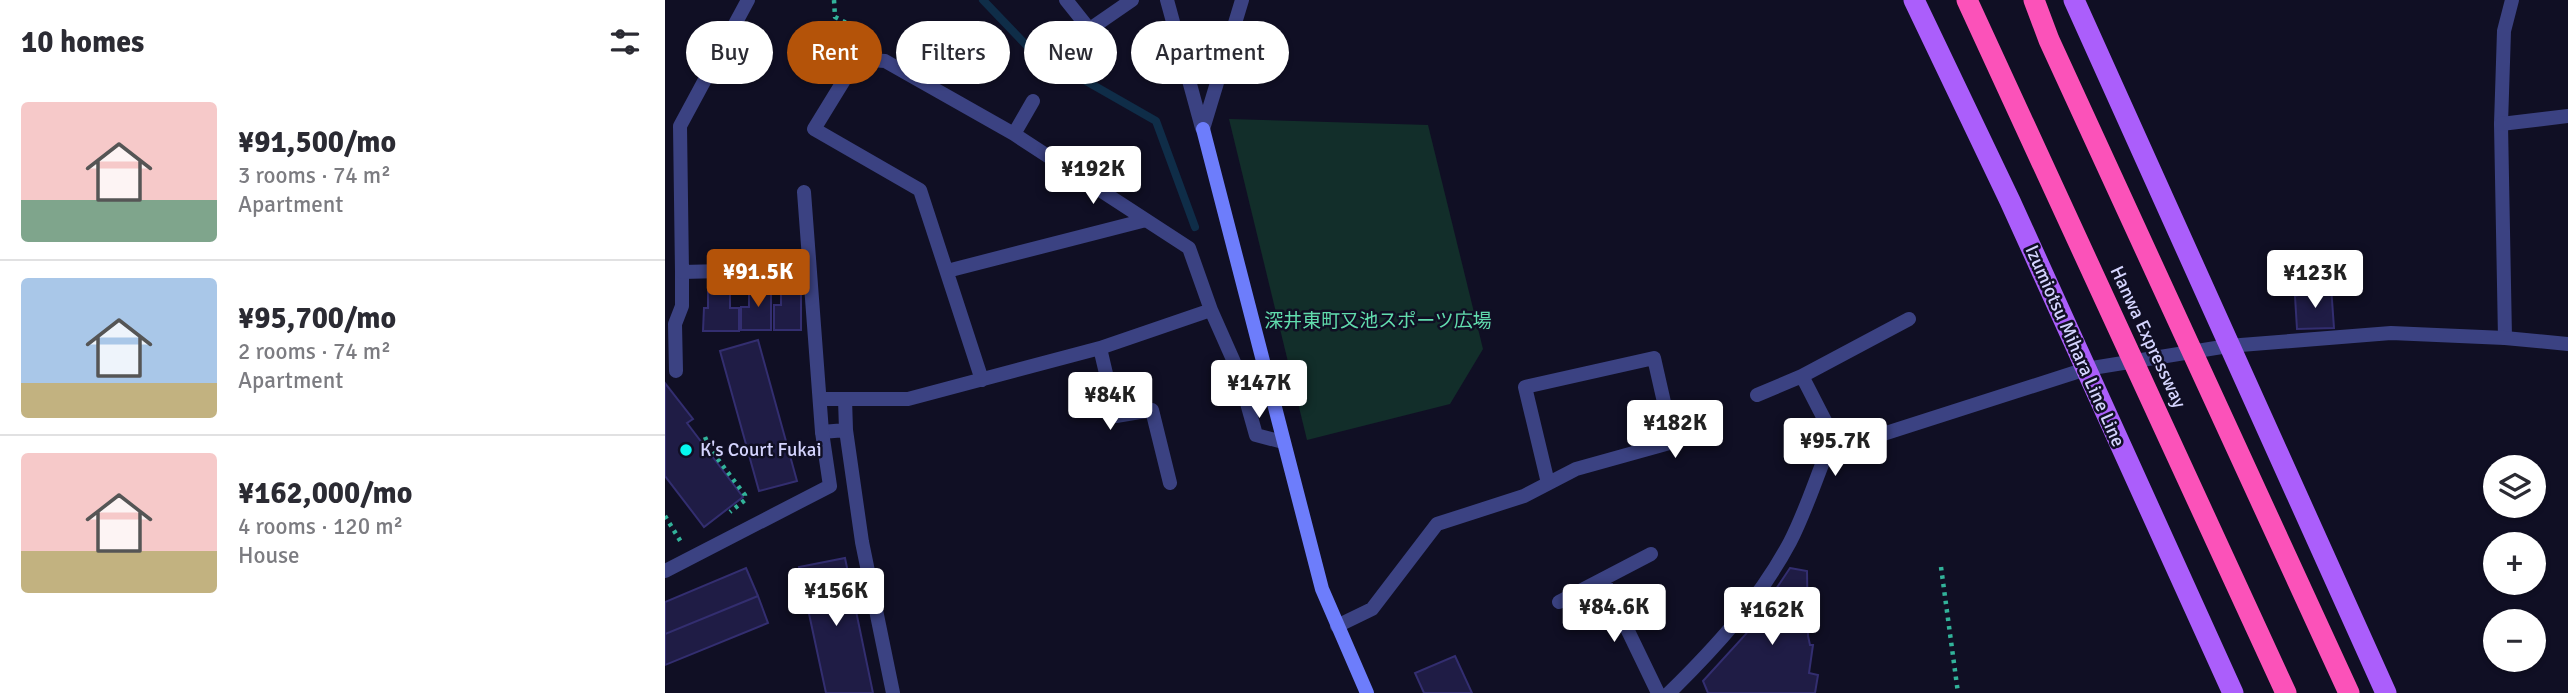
<!DOCTYPE html>
<meta charset="utf-8">
<style>
:root{--surface:#fff;--page:#f7f7f7;--text:#2b2b33;--muted:#7c7c81;--line:#e1e1e2;--accent:#b45309}
body{margin:0;font-family:Signika,"Noto Sans JP",sans-serif;background:var(--page);color:var(--text);height:100vh;display:flex;flex-direction:column;font-size:26px;white-space:nowrap}
*{box-sizing:border-box;margin:0}
p{font-size:23px;color:var(--muted)}
.icon{flex:none;width:38px;height:38px;fill:none;stroke:currentColor;stroke-width:2;stroke-linecap:round;stroke-linejoin:round}
.map{position:relative;flex:1;overflow:hidden}
.details{display:flex;flex-direction:column;background:var(--surface);width:665px}
.details>*{flex:none}
.hud{position:absolute;left:21px;top:21px;width:665px;height:63px;display:flex;gap:14px}
.controls{position:absolute;left:1818px;top:455px;display:grid;gap:14px}
.controls a{display:grid;place-items:center;width:63px;height:63px;border-radius:50%;background:var(--surface);box-shadow:0 2px 5px #0004;font-size:35px}
.price{position:absolute;translate:-50% -60px;padding:0 16px;border-radius:7px;background:#fff;color:#222;font-size:23px;line-height:46px;filter:drop-shadow(0 2px 4px #0008)}
.price::after{content:'';position:absolute;left:50%;top:42px;width:21px;height:16px;margin-left:-10px;background:inherit;clip-path:polygon(0 0,100% 0,50% 100%)}
.price.on{background:var(--accent);color:#fff}
ul{padding:0;list-style:none}
li{display:flex;align-items:center;gap:21px;height:175px;padding:0 21px}
li+li{border-top:2px solid var(--line)}
li span{display:grid;place-items:center;flex:none;width:196px;height:140px;border-radius:7px;color:#555}
li>.icon{margin-inline-start:auto}
span .icon{width:84px;height:84px;fill:#fffc;stroke-width:1}
li b{font-size:30px}
h2{display:flex;justify-content:space-between;align-items:center;height:84px;padding:0 21px;font-size:30px}
.chip{padding:0 24px;border-radius:32px;background:var(--surface);box-shadow:0 2px 5px #0004;font-size:24px;line-height:63px}
.chip.on{background:var(--accent);color:#fff}
main{display:flex;flex:1;min-height:0}
.map>svg:first-child{display:block}
.green{fill:#122e2a}
.lines{fill:none;stroke-linecap:round;stroke-linejoin:round}
.stream{stroke:#0f2d48;stroke-width:8}
.building{fill:#1f1c45;stroke:#332e70;stroke-width:2}
.path{stroke:#32b39a;stroke-width:4.5;stroke-dasharray:3.5 5;stroke-linecap:butt}
.lane{stroke:#3b4282;stroke-width:14}
.street{stroke:#3b4282;stroke-width:14}
.secondary{stroke:#6d7dfb;stroke-width:14}
.primary{stroke:#ab5efb;stroke-width:21}
.highway-bridge{stroke:#fb52b9;stroke-width:21}
.poi-dot{fill:#06f7ef;stroke:#100f24;stroke-width:2.5}
.labels{text-anchor:middle;dominant-baseline:central;stroke-width:5;stroke-linejoin:round;paint-order:stroke}
.park-label{font-size:19px;fill:#61dcad;stroke:#100f24}
.street-label{font-size:19px;fill:#d4d4fe;stroke:#100f24}
.poi-label{font-size:19px;fill:#d4d4fe;stroke:#100f24;text-anchor:start}
</style>
<main>
<section class="details">
<h2>10 homes<svg class="icon" aria-label="filters" viewBox="0 0 24 24"><path d="M4 7h16M4 17h16"/><circle cx="9" cy="7" r="2"/><circle cx="15" cy="17" r="2"/></svg></h2>
<ul>
<li><span style="background:linear-gradient(#f6c9c9 70%,#7fa58c 0)"><svg class="icon" aria-label="home" viewBox="0 0 24 24"><path d="M3 11l9-7 9 7M6 9v11h12V9"/></svg></span><div><b>¥91,500/mo</b><p>3 rooms · 74 m²</p><p>Apartment</p></div></li>
<li><span style="background:linear-gradient(#a9c7e8 75%,#c2b280 0)"><svg class="icon" aria-label="home" viewBox="0 0 24 24"><path d="M3 11l9-7 9 7M6 9v11h12V9"/></svg></span><div><b>¥95,700/mo</b><p>2 rooms · 74 m²</p><p>Apartment</p></div></li>
<li><span style="background:linear-gradient(#f6c9c9 70%,#c2b280 0)"><svg class="icon" aria-label="home" viewBox="0 0 24 24"><path d="M3 11l9-7 9 7M6 9v11h12V9"/></svg></span><div><b>¥162,000/mo</b><p>4 rooms · 120 m²</p><p>House</p></div></li>
</ul>
</section>
<div class="map">
<svg width="1903" height="693" viewBox="0 0 1903 693">
<rect width="100%" height="100%" fill="#100f24"/>
<path class="green" d="M564,119L763,125L818,349L785,404L642,440Z"/>
<g class="lines">
<path class="stream" d="M318,0L365,49L491,121L530,227"/>
</g>
<path class="building" d="M91,283H106V330H76V307H84V290H89Z
M120,284H136V330H109V305H116V288H120Z
M47,286H65V308H74V331H38L39,308H43V289H47Z
M1666,286L1669,328L1632,329L1630,296Z
M93,340L132,481L94,491L55,351Z
M0,383L28,419L22,423L78,497L39,527L0,476Z
M180,558L208,693H161L134,567Z
M81,568L93,596L0,634V602Z
M1125,568L1142,571L1143,636L1145,645H1148L1144,673L1153,675L1150,693H1043L1038,681L1081,634Z
M93,596L103,623L0,665V634Z
M790,656L807,693H759L750,673Z"/>
<g class="lines">
<path class="path" d="M169,0L170,17L201,33L202,42
M40,437L45,449L80,495V500L65,512
M0,516L16,542
M1276,567L1293,693"/>
<path class="lane" d="M1840,338L1836,124L1839,31L1847,0
M11,371L10,324L17,306V272
M181,430L197,542L228,693
M157,432L181,430L180,399"/>
<path class="street" d="M83,0L15,126L17,272L144,269
M401,0L425,30
M502,0L537,128
M409,40L467,0
M1836,124L1903,116
M538,129L577,0
M349,134L368,101
M282,271L481,220
M435,348L451,416L487,410L505,483
M1137,376L1174,448
M317,380L255,190L149,129L192,59L220,61L349,134L524,248L546,310L573,371L591,435L618,442
M1092,395L1137,376L1244,319
M155,399H243L435,348L546,310
M0,571L165,486L157,432L139,192
M938,579L993,693
M894,602L986,554
M672,626L707,609L772,524L859,496L911,469L1008,442L989,358L860,387L883,483
M1004,693C1050,648 1094,600 1125,542C1140,513 1150,481 1162,452L1421,369L1563,346L1726,333L1840,338L1903,344"/>
<path class="secondary" d="M538,129L657,589L702,693"/>
<path class="primary" d="M1249,0L1345,201L1568,693
M1409,0L1721,693"/>
<path class="highway-bridge" d="M1302,0L1621,693
M1369,0L1384,40L1684,693"/>
</g>
<circle class="poi-dot" cx="21" cy="450" r="7"/>
<g class="labels">
<g class="park-label">
<text x="713" y="321">深井東町又池スポーツ広場</text>
</g>
<g class="street-label">
<text transform="translate(1483 337) rotate(65)">Hanwa Expressway</text>
<text transform="translate(1410 346) rotate(66)">Izumiotsu Mihara Line Line</text>
</g>
<g class="poi-label">
<text x="35" y="450">K's Court Fukai</text>
</g>
</g>
</svg>
<div class="controls">
<a><svg class="icon" aria-label="layers" viewBox="0 0 24 24"><path d="M12 4l9 5-9 5-9-5zM3 14l9 5 9-5"/></svg></a>
<a>+</a>
<a>−</a>
</div>
<b class="price" style="left:428px;top:206px">¥192K</b>
<b class="price on" style="left:93px;top:309px">¥91.5K</b>
<b class="price" style="left:1650px;top:310px">¥123K</b>
<b class="price" style="left:594px;top:420px">¥147K</b>
<b class="price" style="left:445px;top:432px">¥84K</b>
<b class="price" style="left:1010px;top:460px">¥182K</b>
<b class="price" style="left:1170px;top:478px">¥95.7K</b>
<b class="price" style="left:171px;top:628px">¥156K</b>
<b class="price" style="left:949px;top:644px">¥84.6K</b>
<b class="price" style="left:1107px;top:647px">¥162K</b>
<div class="hud">
<a class="chip">Buy</a>
<a class="chip on">Rent</a>
<a class="chip">Filters</a>
<a class="chip">New</a>
<a class="chip">Apartment</a>
</div>
</div>
</main>
